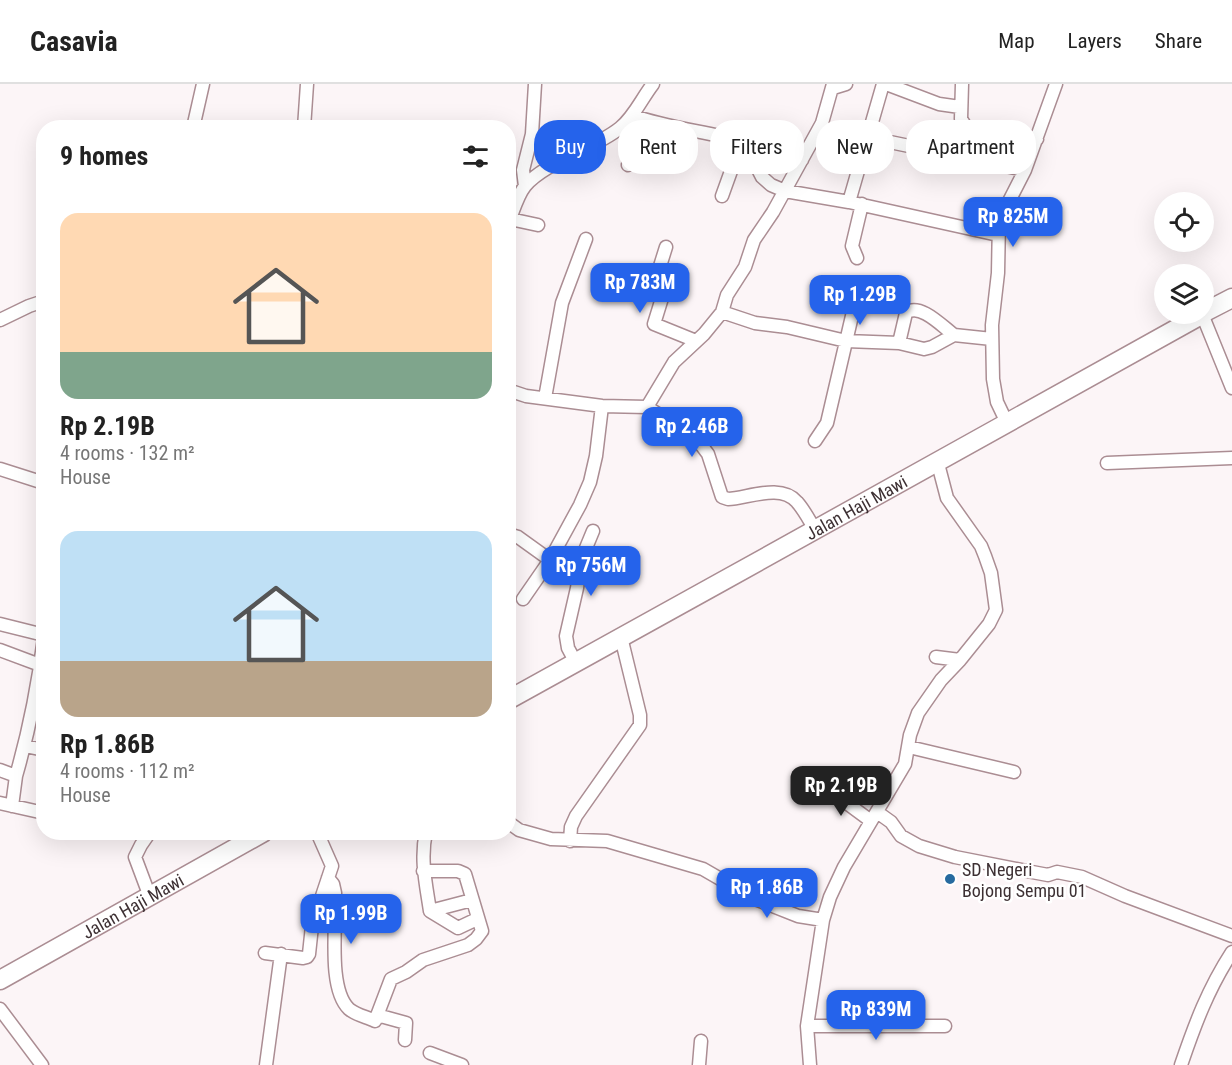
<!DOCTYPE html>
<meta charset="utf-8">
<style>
:root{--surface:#fff;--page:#f2f2f2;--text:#222;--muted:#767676;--line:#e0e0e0;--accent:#2563eb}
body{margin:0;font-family:"Roboto Condensed",sans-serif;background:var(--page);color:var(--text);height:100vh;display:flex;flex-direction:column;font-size:22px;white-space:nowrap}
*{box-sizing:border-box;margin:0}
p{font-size:20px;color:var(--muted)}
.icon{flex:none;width:33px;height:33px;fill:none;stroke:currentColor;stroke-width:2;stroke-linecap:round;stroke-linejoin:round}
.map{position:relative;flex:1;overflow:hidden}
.details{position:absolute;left:36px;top:36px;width:480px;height:720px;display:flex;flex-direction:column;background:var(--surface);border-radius:24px;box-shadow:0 6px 24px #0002}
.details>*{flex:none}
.top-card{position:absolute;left:534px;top:36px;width:570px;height:54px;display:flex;gap:12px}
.buttons{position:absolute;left:1154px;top:108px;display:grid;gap:12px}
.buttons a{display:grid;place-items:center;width:60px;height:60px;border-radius:50%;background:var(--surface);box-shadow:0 6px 24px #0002;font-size:30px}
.price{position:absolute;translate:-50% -51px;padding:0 14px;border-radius:12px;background:var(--accent);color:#fff;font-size:20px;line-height:39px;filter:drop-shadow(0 2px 3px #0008)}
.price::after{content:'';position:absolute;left:50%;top:36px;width:18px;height:14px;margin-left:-9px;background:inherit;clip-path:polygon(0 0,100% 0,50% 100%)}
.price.active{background:#222;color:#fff}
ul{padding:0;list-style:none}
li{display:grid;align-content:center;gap:12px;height:318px;padding:0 24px}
li span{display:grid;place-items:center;height:186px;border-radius:18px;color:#555}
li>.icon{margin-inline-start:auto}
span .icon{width:108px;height:108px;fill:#fffc;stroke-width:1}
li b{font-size:26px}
h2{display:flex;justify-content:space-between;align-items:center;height:72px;padding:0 24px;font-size:26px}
.pill{padding:0 21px;border-radius:24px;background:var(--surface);box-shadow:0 6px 24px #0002;font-size:21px;line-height:54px}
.pill.active{background:var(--accent);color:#fff}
header{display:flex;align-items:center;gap:36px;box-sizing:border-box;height:84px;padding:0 30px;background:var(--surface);border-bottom:2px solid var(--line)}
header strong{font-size:28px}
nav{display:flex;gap:33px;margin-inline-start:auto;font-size:21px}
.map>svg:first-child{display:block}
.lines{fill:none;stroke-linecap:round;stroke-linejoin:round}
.street-casing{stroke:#ab8d93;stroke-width:15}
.secondary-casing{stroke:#ab8d93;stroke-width:21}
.street{stroke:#fff;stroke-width:12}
.secondary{stroke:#fff;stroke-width:18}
.poi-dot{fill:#266a9f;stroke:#fff;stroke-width:2}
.labels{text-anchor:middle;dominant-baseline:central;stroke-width:5;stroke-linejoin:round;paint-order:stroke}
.street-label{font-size:18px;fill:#3d3033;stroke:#fff}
.poi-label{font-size:18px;fill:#3d3033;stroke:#fff;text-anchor:start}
</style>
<header>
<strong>Casavia</strong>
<nav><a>Map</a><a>Layers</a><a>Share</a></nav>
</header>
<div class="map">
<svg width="1232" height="981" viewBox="0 0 1232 981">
<rect width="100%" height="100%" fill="#fcf5f7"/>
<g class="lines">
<defs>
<path id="street" d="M886,0L939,20L960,23
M962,0L961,35L966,43C987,54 1014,48 1037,55
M833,4L846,0
M632,31C669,45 707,47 744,58L762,93L771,101L785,107L849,118L998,151
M193,44L203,0
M304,44L307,0
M885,57L1025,86
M754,59L782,65L802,76
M628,81L645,36
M525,102L523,86L532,50L535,0
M722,112L731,87L744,58
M849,118L883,0
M510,135L538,141
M508,140C513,128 517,112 525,102C545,78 594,65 620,44C634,33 642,14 653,0
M666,163L656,195L662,214L654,240L696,257
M857,174L852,162L862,120
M722,228L755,239L787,243L846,257L899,259L924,265L932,263L954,251L992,255
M1202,230L1232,304
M0,236L29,222L44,217
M899,259L906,229C920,218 943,243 954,251
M508,306L526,312L602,322L647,323L696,354L708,370L722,413L728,415C748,414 781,399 797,418C805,427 810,438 816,447
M545,314L562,219L586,155
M647,323L674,278L704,250L722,228L727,211L745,183L754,156L773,128L822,39L833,0
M1007,339L997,318L993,295L992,241L998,189L999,137L1025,86L1056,0
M815,357L827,339L855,219
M1107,379L1232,374
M0,385L44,399
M508,450L518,453L550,476
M523,515L550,476L580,421L590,398L596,372L602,322
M0,540L44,551
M0,566L40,581
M936,573L960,576
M576,579L568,564L566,552L577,504L581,476L593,447
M25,662L44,666
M909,663L1014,688
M0,686L16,692C29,647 38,601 44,554
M829,706L871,737
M0,719L44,729
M12,722L16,692
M877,728L891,738L901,752L919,762L955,773L1032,788L1048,791L1057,788L1082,793L1125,812L1232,852
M508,738L519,746L551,755L607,757L703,785L755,815L798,832L823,836
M426,748C420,775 426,800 430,827L472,816
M570,757L571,743L576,732L640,641V631L621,553
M328,794L333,800L335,809C337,839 327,904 349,925C356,931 367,933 375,937L391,895L406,888L423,876L468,861L476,855L482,847L465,790L458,787H423
M150,813L135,773L141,761L150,748
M430,827L458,844L477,835
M265,869L303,874L307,873L309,870L312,842L332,782L317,748
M0,925L42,981
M377,931L406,939L405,956
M807,942H945
M430,969L462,981
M266,981L281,870
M699,981L701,957
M810,981L807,942L823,836L830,813L844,783L905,680L910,651L918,629L941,596L960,576L989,540L996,526L991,489L985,472L981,462L947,414L937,376
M1181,981C1195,940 1208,905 1232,868"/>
<g id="secondary">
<path d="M1203,229L1232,214"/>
<path id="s1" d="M508,616C740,488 971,359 1203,230"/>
<path id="s2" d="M0,896L264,748"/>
</g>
</defs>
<use href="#street" class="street-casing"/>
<use href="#secondary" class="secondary-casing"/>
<use href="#street" class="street"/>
<use href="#secondary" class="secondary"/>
</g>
<circle class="poi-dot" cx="950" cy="795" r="6"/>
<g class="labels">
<g class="street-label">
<text stroke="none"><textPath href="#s1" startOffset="398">Jalan Haji Mawi</textPath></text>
<text stroke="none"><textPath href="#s2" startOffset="152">Jalan Haji Mawi</textPath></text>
</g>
<g class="poi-label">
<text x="962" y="785">SD Negeri<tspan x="962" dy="21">Bojong Sempu 01</tspan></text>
</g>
</g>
</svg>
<div class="buttons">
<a><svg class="icon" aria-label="locate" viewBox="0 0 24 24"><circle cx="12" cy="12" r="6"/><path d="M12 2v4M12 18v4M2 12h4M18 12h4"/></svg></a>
<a><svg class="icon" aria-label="layers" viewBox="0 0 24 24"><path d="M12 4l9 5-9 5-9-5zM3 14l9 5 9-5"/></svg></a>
</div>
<b class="price" style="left:1013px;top:164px">Rp 825M</b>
<b class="price" style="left:640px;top:230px">Rp 783M</b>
<b class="price" style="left:860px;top:242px">Rp 1.29B</b>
<b class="price" style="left:692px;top:374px">Rp 2.46B</b>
<b class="price" style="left:591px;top:513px">Rp 756M</b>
<b class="price active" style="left:841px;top:733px">Rp 2.19B</b>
<b class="price" style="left:767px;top:835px">Rp 1.86B</b>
<b class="price" style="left:351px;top:861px">Rp 1.99B</b>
<b class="price" style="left:876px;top:957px">Rp 839M</b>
<div class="top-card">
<a class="pill active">Buy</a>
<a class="pill">Rent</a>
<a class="pill">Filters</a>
<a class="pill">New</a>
<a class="pill">Apartment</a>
</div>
<section class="details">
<h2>9 homes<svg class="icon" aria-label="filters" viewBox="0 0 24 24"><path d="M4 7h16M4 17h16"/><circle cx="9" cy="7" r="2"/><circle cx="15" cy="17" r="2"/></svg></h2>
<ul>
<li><span style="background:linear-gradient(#ffd9b3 75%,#7fa58c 0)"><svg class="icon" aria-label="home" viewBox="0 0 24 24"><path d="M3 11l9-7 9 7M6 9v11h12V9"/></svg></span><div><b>Rp 2.19B</b><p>4 rooms · 132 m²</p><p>House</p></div></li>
<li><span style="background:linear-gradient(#bfe0f5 70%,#b9a48a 0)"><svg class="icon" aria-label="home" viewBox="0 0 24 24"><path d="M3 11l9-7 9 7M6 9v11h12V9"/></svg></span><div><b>Rp 1.86B</b><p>4 rooms · 112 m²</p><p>House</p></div></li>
</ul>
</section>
</div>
